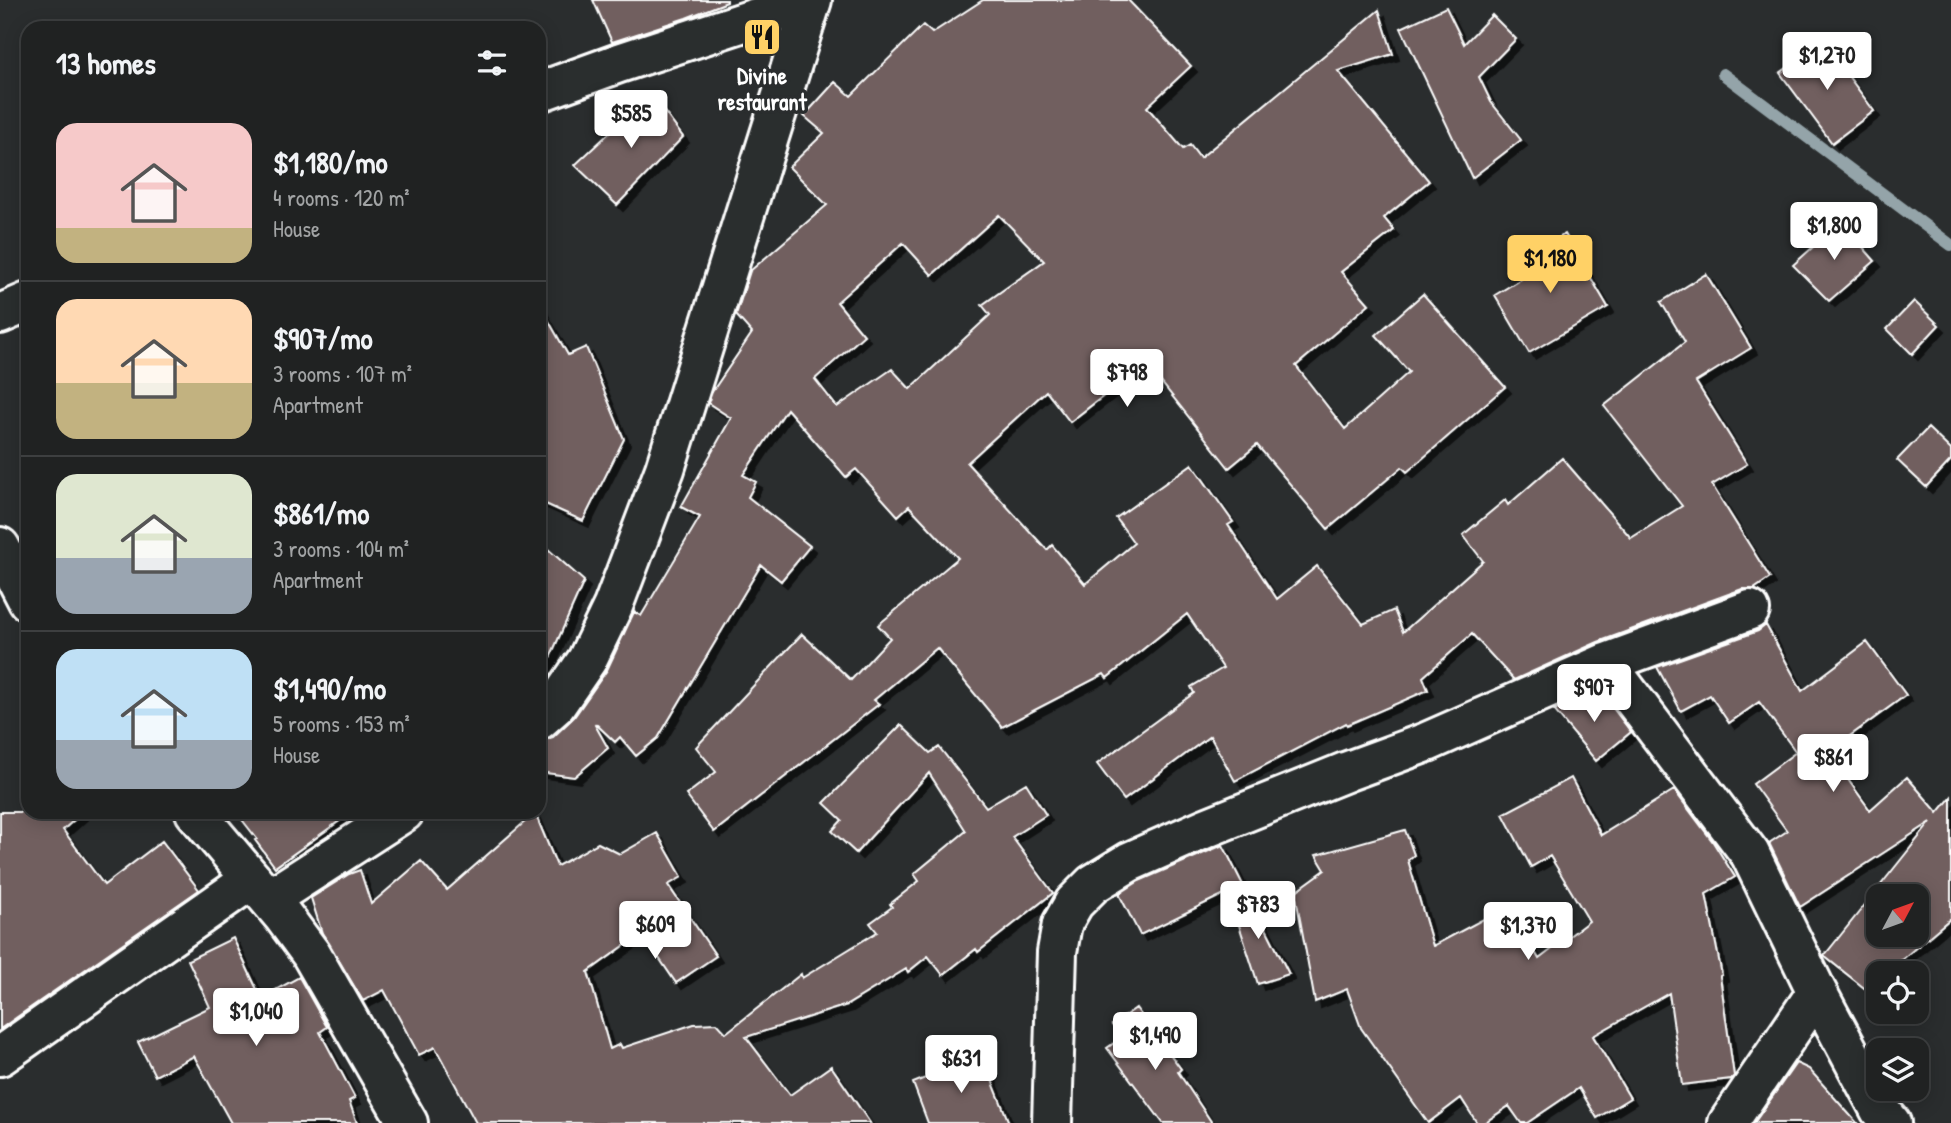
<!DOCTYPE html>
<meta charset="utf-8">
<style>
:root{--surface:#202222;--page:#2d2f2f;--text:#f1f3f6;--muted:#a2a4a5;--line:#3d3f40;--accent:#ffd166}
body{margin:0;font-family:"Patrick Hand",sans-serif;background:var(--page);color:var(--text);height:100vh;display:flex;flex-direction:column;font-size:26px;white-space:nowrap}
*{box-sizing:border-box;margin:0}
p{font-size:23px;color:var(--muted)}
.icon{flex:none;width:38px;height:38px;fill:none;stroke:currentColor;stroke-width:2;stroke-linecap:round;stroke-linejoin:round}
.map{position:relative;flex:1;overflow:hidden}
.panel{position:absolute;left:21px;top:21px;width:525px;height:798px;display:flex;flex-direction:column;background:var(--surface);border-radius:21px;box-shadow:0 4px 18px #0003,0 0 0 2px var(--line)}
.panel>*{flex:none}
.needle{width:46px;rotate:49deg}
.tools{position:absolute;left:1866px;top:884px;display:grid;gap:14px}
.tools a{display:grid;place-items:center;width:63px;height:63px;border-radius:14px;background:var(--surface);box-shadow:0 4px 18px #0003,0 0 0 2px var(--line);font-size:35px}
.price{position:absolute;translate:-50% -60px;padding:0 16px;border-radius:7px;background:#fff;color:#222;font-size:23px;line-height:46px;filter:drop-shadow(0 2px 4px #0008)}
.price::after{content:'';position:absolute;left:50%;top:42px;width:21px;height:16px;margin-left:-10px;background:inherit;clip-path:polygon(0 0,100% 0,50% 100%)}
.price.on{background:var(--accent);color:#111}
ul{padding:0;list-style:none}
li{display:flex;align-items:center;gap:21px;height:175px;padding:0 35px}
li+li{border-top:2px solid var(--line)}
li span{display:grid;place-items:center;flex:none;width:196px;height:140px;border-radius:21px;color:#555}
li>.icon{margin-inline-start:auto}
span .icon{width:84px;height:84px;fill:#fffc;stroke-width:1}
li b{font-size:30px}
h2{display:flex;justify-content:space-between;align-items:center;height:84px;padding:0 35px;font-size:30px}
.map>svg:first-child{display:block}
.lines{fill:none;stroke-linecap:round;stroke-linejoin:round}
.stream{stroke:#94a4a9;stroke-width:12}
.building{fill:#715e5e;stroke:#fff;stroke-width:2;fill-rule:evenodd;filter:url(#shadow)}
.minor-casing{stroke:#fff;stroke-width:44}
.minor{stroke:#2a2d2e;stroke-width:38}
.labels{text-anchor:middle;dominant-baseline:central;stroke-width:7;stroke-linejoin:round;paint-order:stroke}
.poi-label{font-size:23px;font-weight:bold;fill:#fff;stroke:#2a2d2e}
</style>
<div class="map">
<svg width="1951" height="1123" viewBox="0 0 1951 1123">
<defs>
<filter id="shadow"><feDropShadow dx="6" dy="6" stdDeviation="0" flood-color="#0009"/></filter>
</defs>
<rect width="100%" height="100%" fill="#2a2d2e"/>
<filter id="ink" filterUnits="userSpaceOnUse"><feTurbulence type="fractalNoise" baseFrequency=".0143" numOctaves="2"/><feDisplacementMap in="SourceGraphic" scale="14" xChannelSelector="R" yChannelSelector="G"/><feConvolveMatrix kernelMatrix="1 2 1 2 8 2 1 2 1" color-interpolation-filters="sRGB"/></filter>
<g filter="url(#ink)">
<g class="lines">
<path class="stream" d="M1723,74L1951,245"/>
</g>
<path class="building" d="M593,0H727V2L686,18L612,42Z
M983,0H1128L1191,66L1147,107L1183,149L1190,145L1200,158L1379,10L1393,54L1338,71L1429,181L1384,218L1394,230L1341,272L1369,304L1296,366L1345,429L1409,372L1376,335L1423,294L1505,387L1407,472L1402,467L1328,529L1257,445L1229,468L1146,363L1070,422L1046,391L967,463L1047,550L1052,545L1085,584L1134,543L1116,518L1192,464L1233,522L1228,525L1277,599L1317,566L1363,624L1394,610L1403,632L1483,561L1463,535L1505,500L1508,505L1562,458L1631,538L1682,506L1604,406L1685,342L1661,302L1706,274L1751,348L1696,382L1747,464L1712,485L1770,578L1754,589H1742L1598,642L1514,680L1472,634L1423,677L1428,690L1347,725L1346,723L1235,781L1210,736L1124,800L1097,764L1194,693L1191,687L1223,668L1187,614L1107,678L1104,674L1002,727L937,648L874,700L879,704L714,832L686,795L716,772L696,747L802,634L851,680L890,638L878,625L958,558L909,506L898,516L856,469L846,477L787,409L743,475L756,482L748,497L810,546L781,581L761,565L658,738L636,756L620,737L615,742L596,724L595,725L608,748L574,777L539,772V741L553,737L574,717L607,670L634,612L641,616L700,517L681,507L731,418L708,403L712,392L752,333L736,315L750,271L827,205L789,167L824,133L804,116L835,82L851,96L923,25L932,33ZM999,215L1044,261L982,305L990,315L910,389L892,369L837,407L815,379L864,335L837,302L903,243L932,275Z
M1446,7L1464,44L1492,15L1516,39L1479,77L1491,102L1521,140L1472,178L1401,28Z
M1823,42L1874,111L1832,143L1780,73Z
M651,94L683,137L617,205L575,165Z
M1841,222L1875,261L1829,301L1793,265Z
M1565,234L1608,307L1529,353L1495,295L1521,279L1514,264Z
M1914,301L1939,325L1912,354L1887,329Z
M539,304L568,355L586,347L624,439L583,521L539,501Z
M1928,428L1951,450V460L1926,487L1897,460Z
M539,541L584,581L544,671L551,674L539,691Z
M1766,625L1802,691L1867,642L1906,695L1828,752L1870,810L1907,777L1938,813L1951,797V918L1886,973H1878V999L1824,956L1931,822L1800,907L1769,843L1787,831L1753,784L1796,752L1759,702L1729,723L1710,695L1681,711L1657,667L1758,631ZM1878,896H1916V934H1878Z
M1599,690L1631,732L1596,761L1554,710Z
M901,725L930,753L939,747L986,807L1026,783L1046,815L1012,837L1053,893L978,952L976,949L943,975L928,956L908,972L906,969L847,1005L746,1037L790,1095L831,1066L870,1123H476L435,1047L419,1055L384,990L363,1001L322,933L311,898L349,874L360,870L371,904L421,861L447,890L535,813L557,866L598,843L620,854L657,833L682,877L668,885L716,956L676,983L642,933L588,972L610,1049L620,1044L622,1048L694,1024L717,1023L726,1033L801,974L802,978L877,932L870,923L892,907L890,904L919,881L914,874L966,831L929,773L856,853L832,831L842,820L824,803Z
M1571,778L1601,835L1674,790L1713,842L1735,877L1706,894L1722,975L1720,976L1734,1076L1731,1079L1682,1085L1669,993L1593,1036L1630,1098L1597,1118L1579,1088L1527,1123H1521L1509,1106L1484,1123H1477L1461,1098L1428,1123L1361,1028L1347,989L1315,1002L1295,892L1325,870L1316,855L1405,830L1414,855L1408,860L1433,946L1508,906L1539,959L1589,921L1550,856L1531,867L1503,814Z
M0,812H83L63,830L104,885L162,841L199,890L0,1029Z
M236,812H352L275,867L255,840L257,839Z
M1223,845L1243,885L1140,935L1119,894L1139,881Z
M1247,891L1289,974L1258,984L1230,897Z
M233,938L261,998L299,977L327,1027L320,1032L355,1098L349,1101L357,1123H231L194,1056L155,1076L138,1042L210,1007L188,960Z
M1136,1008L1181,1069L1178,1072L1212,1123H1163L1107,1048L1121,1038L1112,1025Z
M982,1055L1009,1123H928L913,1083Z
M1796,1063L1809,1069L1857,1123H1754Z"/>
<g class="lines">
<defs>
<path id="minor" d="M539,92L619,63L811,0
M0,314L28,302
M0,547L28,601
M1606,663L1750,854L1817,992L1880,1110L1891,1123
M539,720L556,705L587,660L613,606L665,469L812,0
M195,812L283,916L311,954L408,1123
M269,899L404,812
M0,1056L252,879
M1052,1123L1057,952L1062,924L1074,903L1093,884L1129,862L1206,828L1348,771L1427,742L1606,663L1750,610
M1728,1123L1817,992"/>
</defs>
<use href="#minor" class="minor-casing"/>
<use href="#minor" class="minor"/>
</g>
</g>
<defs>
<symbol id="restaurant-square" viewBox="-11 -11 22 22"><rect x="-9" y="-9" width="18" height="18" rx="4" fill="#ffd166" stroke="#2a2d2e"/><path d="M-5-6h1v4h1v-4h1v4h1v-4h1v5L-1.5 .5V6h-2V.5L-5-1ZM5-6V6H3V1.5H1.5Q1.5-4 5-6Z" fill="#111"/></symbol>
</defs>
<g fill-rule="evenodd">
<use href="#restaurant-square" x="740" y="15" width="44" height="44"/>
</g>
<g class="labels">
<g class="poi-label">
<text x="762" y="75">Divine<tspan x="762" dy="26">restaurant</tspan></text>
</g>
</g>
</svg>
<div class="tools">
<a><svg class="needle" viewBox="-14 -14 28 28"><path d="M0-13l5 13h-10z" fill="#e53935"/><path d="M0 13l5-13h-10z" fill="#a2a4a5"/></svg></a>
<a><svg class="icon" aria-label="locate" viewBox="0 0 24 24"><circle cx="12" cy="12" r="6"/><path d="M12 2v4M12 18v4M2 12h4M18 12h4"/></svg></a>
<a><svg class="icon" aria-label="layers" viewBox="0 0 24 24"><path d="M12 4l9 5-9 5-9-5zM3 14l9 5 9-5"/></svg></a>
</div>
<b class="price" style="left:1827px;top:92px">$1,270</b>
<b class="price" style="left:631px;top:150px">$585</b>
<b class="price" style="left:1834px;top:262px">$1,800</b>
<b class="price on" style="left:1550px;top:295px">$1,180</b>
<b class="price" style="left:1127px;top:409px">$798</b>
<b class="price" style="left:1594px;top:724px">$907</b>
<b class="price" style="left:1833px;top:794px">$861</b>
<b class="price" style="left:1258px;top:941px">$783</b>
<b class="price" style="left:655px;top:961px">$609</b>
<b class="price" style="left:1528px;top:962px">$1,370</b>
<b class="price" style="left:256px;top:1048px">$1,040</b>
<b class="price" style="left:1155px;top:1072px">$1,490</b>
<b class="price" style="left:961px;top:1095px">$631</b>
<section class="panel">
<h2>13 homes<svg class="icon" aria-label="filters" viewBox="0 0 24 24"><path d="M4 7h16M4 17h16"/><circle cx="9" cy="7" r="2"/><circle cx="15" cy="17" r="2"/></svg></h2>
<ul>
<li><span style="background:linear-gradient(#f6c9c9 75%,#c2b280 0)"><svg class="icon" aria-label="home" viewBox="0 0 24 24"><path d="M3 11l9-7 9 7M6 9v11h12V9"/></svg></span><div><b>$1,180/mo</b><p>4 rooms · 120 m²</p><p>House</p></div></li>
<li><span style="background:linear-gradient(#ffd9b3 60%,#c2b280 0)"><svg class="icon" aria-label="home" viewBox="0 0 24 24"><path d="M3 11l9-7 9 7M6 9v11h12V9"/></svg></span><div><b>$907/mo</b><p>3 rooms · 107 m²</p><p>Apartment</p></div></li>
<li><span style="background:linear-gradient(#dfe7d0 60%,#9aa5b1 0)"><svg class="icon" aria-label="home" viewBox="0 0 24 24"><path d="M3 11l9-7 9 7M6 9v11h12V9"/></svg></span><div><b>$861/mo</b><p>3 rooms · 104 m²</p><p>Apartment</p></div></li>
<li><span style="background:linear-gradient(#bfe0f5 65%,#9aa5b1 0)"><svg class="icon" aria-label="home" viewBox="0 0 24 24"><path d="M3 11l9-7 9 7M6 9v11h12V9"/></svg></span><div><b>$1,490/mo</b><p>5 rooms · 153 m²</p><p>House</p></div></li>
</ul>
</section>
</div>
